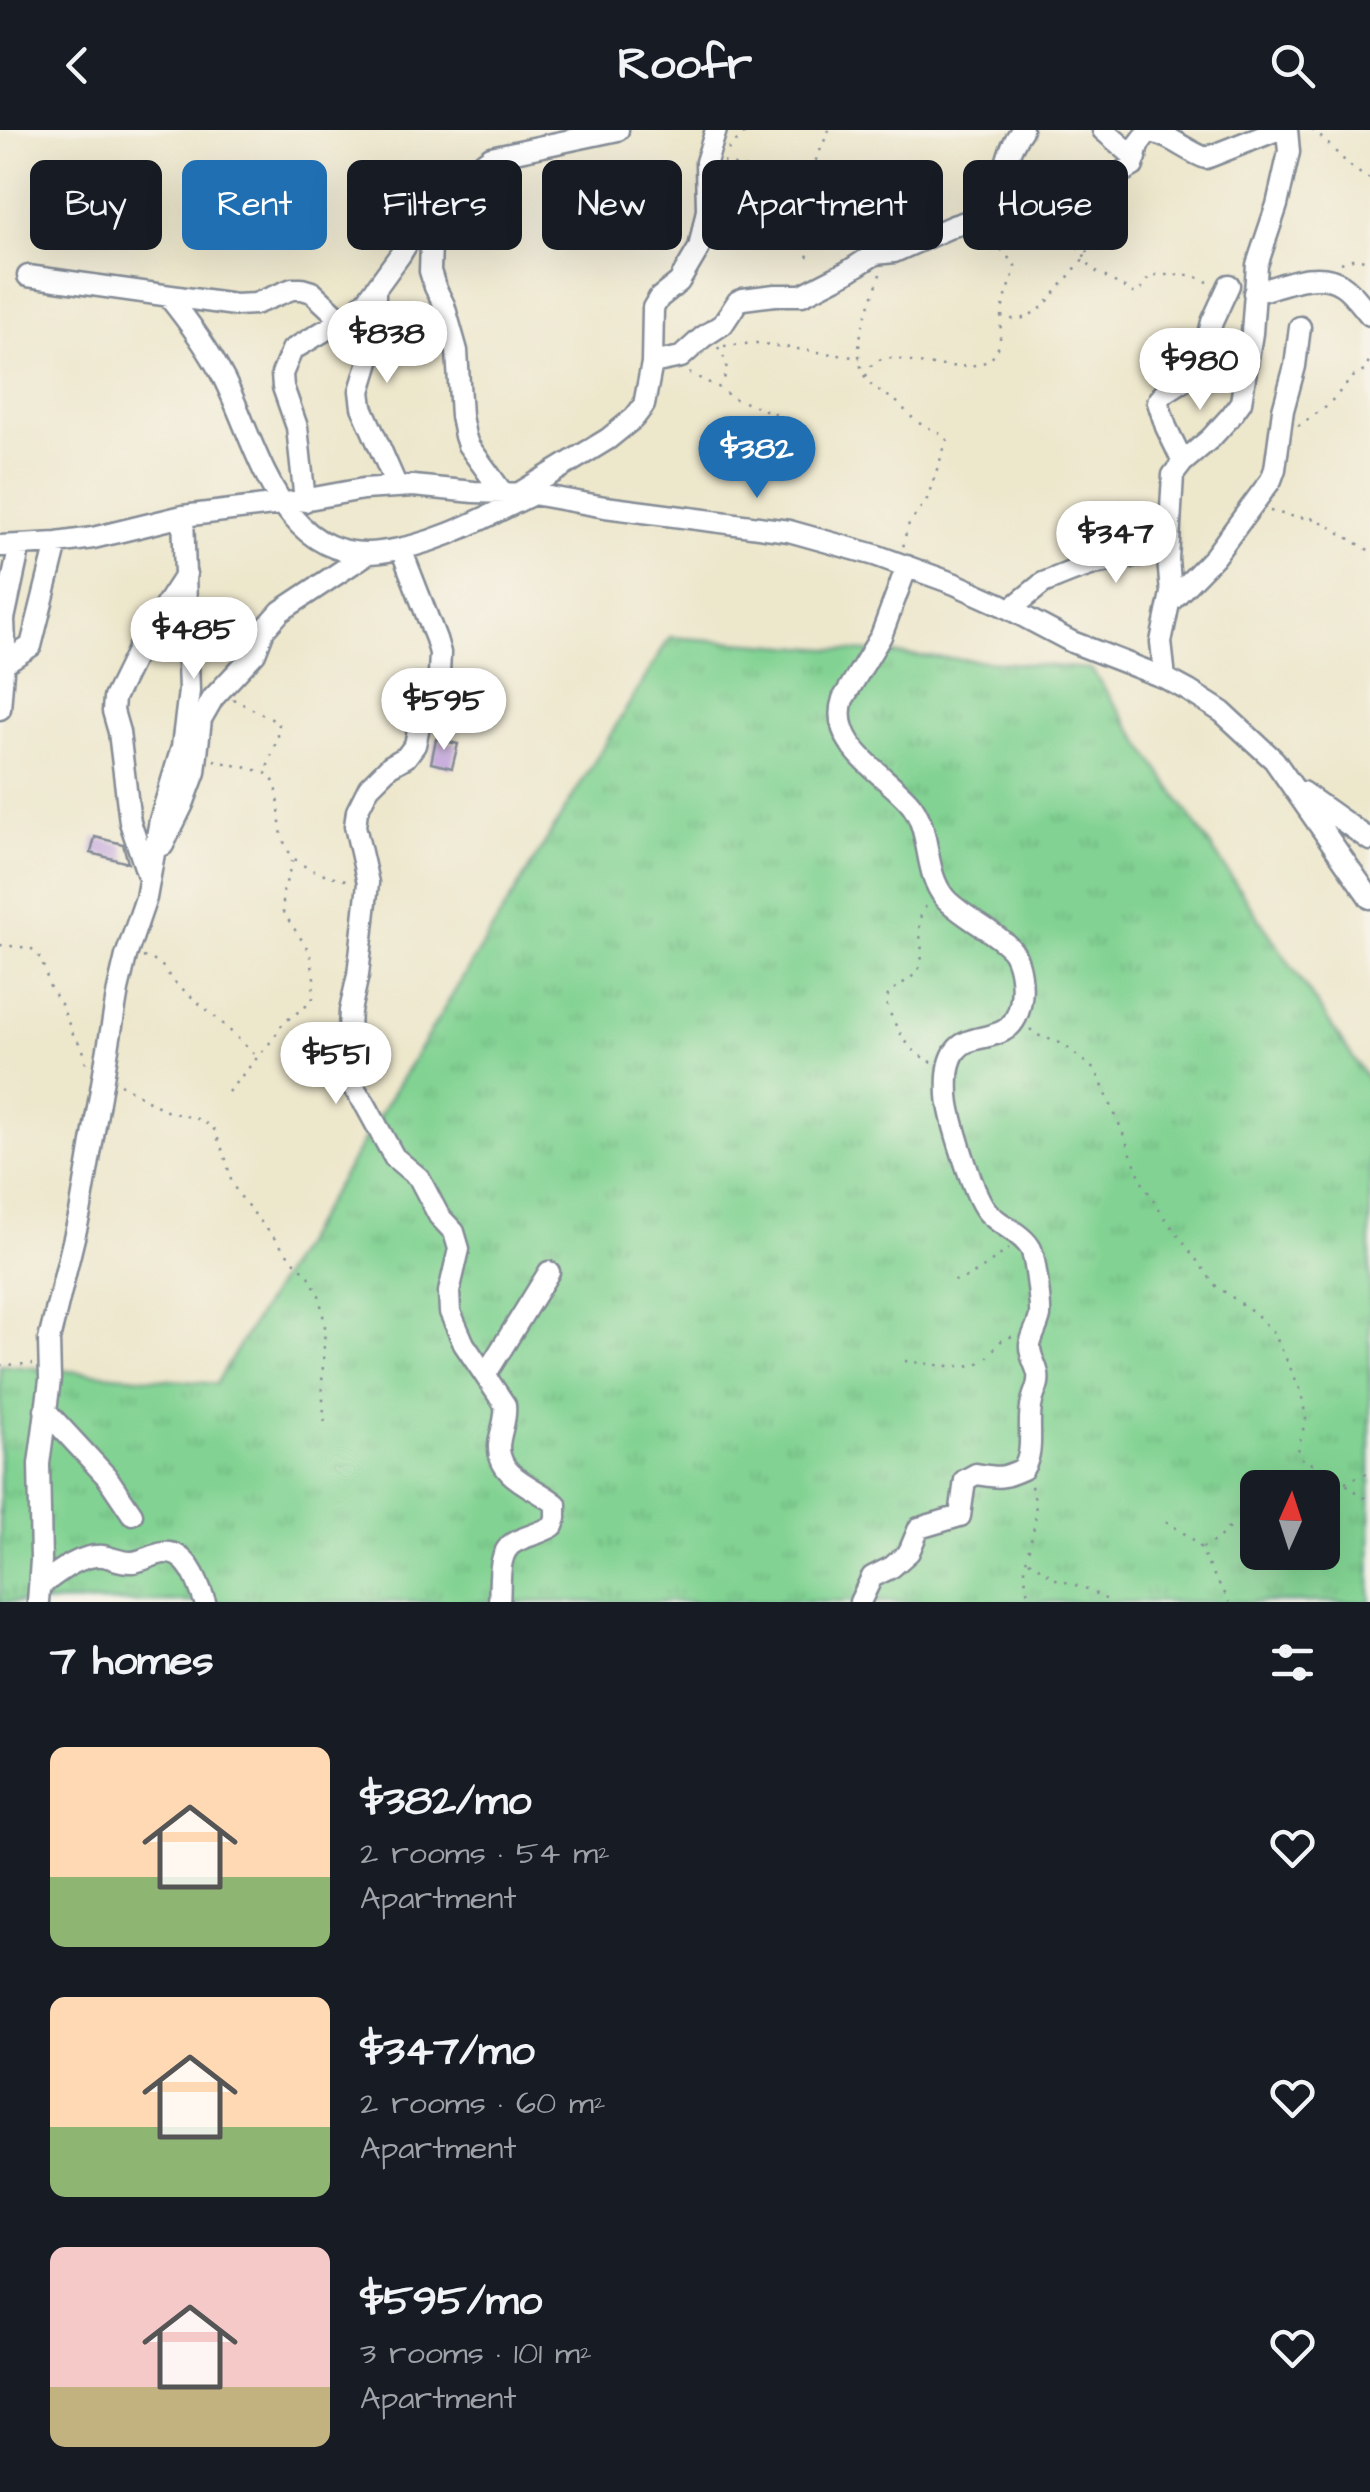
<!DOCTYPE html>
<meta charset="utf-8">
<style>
:root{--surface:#171b24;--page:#242831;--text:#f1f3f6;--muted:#9ea1a6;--accent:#1f6fb2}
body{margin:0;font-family:"Architects Daughter",sans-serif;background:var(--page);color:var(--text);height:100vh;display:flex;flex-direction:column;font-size:38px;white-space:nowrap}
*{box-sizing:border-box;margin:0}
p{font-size:32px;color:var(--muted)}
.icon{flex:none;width:55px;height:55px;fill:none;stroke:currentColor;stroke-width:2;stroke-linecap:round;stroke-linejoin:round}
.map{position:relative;height:1472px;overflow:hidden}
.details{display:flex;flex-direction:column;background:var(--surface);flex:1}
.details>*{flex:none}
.hud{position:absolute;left:30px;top:30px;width:1310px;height:90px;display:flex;gap:20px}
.needle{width:65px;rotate:3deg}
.buttons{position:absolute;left:1240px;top:1340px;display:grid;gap:20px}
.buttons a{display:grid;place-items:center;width:100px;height:100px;border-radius:15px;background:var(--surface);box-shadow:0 10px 40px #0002;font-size:50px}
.price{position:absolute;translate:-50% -85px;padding:0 22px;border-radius:35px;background:#fff;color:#222;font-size:32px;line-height:65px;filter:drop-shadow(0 2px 5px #0008)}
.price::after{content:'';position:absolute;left:50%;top:60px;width:30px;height:22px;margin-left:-15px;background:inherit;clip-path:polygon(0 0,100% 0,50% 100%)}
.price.active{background:var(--accent);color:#fff}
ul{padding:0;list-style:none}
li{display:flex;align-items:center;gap:30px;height:250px;padding:0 50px}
li span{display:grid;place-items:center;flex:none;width:280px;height:200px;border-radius:15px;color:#555}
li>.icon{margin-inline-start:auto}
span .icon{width:120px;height:120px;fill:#fffc;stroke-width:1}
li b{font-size:42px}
h2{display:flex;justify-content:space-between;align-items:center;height:120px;padding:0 50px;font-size:42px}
.pill{padding:0 35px;border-radius:15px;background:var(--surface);box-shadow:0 10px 40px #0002;font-size:35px;line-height:90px}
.pill.active{background:var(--accent);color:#fff}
header{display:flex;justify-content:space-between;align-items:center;height:130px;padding:0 50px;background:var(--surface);font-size:45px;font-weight:700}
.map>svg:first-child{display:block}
.grass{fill:url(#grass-tufts);stroke:#4e8178;stroke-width:2.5;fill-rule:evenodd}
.building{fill:#bfa0db}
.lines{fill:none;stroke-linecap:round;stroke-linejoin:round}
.minor-casing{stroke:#848b95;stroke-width:25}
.path{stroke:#848b95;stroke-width:2.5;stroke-dasharray:2.5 8;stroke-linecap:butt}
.minor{stroke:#fff;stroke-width:20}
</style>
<header><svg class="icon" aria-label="back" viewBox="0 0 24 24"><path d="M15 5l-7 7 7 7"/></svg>Roofr<svg class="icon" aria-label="search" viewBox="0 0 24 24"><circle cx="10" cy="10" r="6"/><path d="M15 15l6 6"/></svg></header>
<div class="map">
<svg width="1370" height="1472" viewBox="0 0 1370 1472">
<defs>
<pattern id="grass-tufts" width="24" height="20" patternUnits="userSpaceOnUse" patternTransform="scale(2.5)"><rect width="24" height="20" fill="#82d393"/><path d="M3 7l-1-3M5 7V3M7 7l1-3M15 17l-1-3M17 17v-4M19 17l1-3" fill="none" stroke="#70b581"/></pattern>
</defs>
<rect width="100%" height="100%" fill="#f7f3e8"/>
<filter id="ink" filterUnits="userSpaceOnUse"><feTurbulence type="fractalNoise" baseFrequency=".01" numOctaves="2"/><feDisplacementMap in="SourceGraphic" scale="20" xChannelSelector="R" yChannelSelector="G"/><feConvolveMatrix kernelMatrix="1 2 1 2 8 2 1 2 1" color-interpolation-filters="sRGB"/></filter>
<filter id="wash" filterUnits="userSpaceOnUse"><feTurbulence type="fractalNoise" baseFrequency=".0048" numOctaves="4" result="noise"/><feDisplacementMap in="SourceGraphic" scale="40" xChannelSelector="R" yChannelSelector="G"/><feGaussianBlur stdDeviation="2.25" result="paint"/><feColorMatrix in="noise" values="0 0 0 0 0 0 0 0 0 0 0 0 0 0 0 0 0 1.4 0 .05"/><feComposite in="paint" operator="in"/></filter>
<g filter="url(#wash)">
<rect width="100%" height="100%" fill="#ede7cc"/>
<path class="grass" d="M670,507L1091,539L1370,953V1472H0V1235L216,1254ZM1258,1358H1322V1422H1258Z"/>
<g id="blocks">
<path class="building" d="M436,609L458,614L452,638L431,633Z
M95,707L123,714L128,733L91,723Z"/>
</g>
</g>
<g filter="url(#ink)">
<use href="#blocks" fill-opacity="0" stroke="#848b95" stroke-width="2.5"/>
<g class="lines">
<defs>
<path id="minor" d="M1103,0L1136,28
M437,72L431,114L430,141L435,157L444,175L457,221L461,286L465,306L468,315L502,362
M1000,79C1003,48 1003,26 1022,0
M28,146L235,175L255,174L292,159H302L312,162L342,190
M375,160V212L360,261L362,277L397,357
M1254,163C1280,156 1318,138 1342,155C1353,162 1361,175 1370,185
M168,166C189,192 208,218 224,249C258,316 280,435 381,422C434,416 484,388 531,365
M652,233L681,227L703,207L723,194L738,171L743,169L775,165H802L847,142L875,124L894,122L953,96L987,85L1026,63L1096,57L1133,36L1138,15L1148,2C1166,2 1187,22 1206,28L1277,0
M1183,332L1166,297L1158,272L1164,263L1183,251L1202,231L1212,192L1229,155
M521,362L608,309L634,288L644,275L652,233L653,178L659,168L679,152L699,118L707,80L706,32L716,0
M305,371L297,297L283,257L282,244L292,220L351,185L368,169L400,125L427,80L446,61L491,27L618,0
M0,416L57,413L93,408L183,386L281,374L363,359L413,356L474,362L533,364L605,377L789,401L875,425L955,454L1002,475L1072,512L1165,548L1189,561L1222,582L1274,630L1370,768
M401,419L436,509L440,523L439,544L423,577L415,615L406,627L390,636L369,657L357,681L355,696L368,753L358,845L350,881L347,935L349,951L365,974L394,1027L419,1048L439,1086L454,1102L459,1119L449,1162L450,1182L464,1214L505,1275C507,1290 500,1301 499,1316C498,1348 536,1357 556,1374V1388L553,1396C541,1403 527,1406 515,1412C496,1422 501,1453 499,1472
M1169,473L1214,427L1271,350L1275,339L1283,280L1295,236L1300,197
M1011,479L1043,453L1073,441L1094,434L1143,425L1155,416L1165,397
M3,534L31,516L57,413
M1165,548L1161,512L1171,463L1168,429L1173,345L1183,332L1211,308L1231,286L1241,272L1252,203L1257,135L1277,75L1289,22L1287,0
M0,579L5,515L4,489L20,415
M1302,662L1370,710
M163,715L183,674L195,642L201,589L213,568L255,523L264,500L281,481L367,424
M147,743L130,692L119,602L113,581L114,568L141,513L186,444
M486,1244L549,1142
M45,1280L107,1347L132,1384
M40,1456C57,1443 80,1424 103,1426C113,1428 123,1433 133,1432C148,1430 163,1417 178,1426C193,1435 199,1456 205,1472
M38,1472L41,1430L39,1334L50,1250L49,1210L80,1083L118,860L126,826L146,768L160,690L182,617L189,561L183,386
M860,1472L872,1447L892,1437L909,1422L919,1398L960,1386L965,1350L976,1344C999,1348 1001,1349 1023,1339C1036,1319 1026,1294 1032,1272C1034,1261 1040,1256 1038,1244C1036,1234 1029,1225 1030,1215C1032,1205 1038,1196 1040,1186C1041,1176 1035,1128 1031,1119C1022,1102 997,1095 986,1080C973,1064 949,987 948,965C947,947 947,920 967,912C978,907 992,907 1003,901C1026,889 1025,845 1015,825C1008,808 961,787 945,768C922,741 933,698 908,671C883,643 828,614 843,569L881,506L907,436"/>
</defs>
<use href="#minor" class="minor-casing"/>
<path class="path" d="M1312,0C1333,15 1345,37 1370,49
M728,20L748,0
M723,32L754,40L770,49L806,53
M1043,92C1056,101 1075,111 1084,125C1087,130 1089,135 1093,140L1134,163H1138L1149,147L1153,145H1192L1208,152
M807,127L815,111L816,98L804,85L806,53L829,0
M1341,133L1355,128L1370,131
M880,144C872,175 846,218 867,250C874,261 889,265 898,273C904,279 909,285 915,290C925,299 940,299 947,310L927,369L907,397L903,418
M1001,186L1012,189L1025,188L1043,177L1085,127L1114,68
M724,216L756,213L860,228
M718,217L727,233L723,256
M689,243L722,259L730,267L779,285
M866,246C868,242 871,235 874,233C886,224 900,230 912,232C931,235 982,243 994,225C1002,215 1000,200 1001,187C1003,169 1013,153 1015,135L998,116L996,101
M1298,296L1326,277L1353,247L1364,241L1370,229
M1270,381L1291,386L1317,389L1370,421
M233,569L279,593L278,606L266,641
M214,630C226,634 259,639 267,644C289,659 268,706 297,731C311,742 332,746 349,751
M926,776C911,795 928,818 919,838C913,852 892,854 885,871C895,896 907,923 934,933
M0,815L31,818L41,829L50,857L61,874L72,902L83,919L86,935
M143,827L160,833L172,850L221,892L256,926
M1030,899L1037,905L1063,914L1096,941L1120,996L1143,1054L1162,1084L1216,1156L1255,1183L1274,1203L1301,1261L1306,1289L1298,1318L1301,1328L1334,1345L1370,1372
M120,954L168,982L195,988L213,997L225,1026L232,1054L243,1070L289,1126L309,1146L319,1165L325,1195L322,1254L325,1299
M228,962L273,909L283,893L306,876L313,868L314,848L310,822L283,782V763L293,728
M954,1151C975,1147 991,1131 1009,1119
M905,1231C924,1233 970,1242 984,1230C999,1219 991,1212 1014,1206
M0,1235L33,1234
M1345,1352L1370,1342
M1286,1358L1297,1348L1313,1346L1323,1341
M1166,1391L1198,1413L1209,1437L1230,1472
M1202,1418L1218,1409L1227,1399L1243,1396L1248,1378L1258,1372
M1029,1431L1056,1449L1085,1458L1111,1472
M1026,1472C1030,1460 1024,1452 1025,1440C1028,1408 1044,1387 1030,1354"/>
<use href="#minor" class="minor"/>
</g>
</g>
</svg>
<div class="buttons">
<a><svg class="needle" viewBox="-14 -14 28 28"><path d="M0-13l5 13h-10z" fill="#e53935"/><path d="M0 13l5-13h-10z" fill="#9ea1a6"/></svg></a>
</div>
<b class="price" style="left:387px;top:256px">$838</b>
<b class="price" style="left:1200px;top:283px">$980</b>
<b class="price active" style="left:757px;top:371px">$382</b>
<b class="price" style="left:1116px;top:456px">$347</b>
<b class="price" style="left:194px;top:552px">$485</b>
<b class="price" style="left:444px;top:623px">$595</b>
<b class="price" style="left:336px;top:977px">$551</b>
<div class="hud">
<a class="pill">Buy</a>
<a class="pill active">Rent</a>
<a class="pill">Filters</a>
<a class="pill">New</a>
<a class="pill">Apartment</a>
<a class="pill">House</a>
</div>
</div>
<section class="details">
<h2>7 homes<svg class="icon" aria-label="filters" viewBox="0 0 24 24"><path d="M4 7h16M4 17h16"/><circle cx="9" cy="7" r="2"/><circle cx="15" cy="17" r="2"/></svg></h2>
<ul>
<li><span style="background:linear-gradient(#ffd9b3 65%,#8fb573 0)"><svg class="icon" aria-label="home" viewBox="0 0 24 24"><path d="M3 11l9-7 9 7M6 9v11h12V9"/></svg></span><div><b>$382/mo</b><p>2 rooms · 54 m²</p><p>Apartment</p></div><svg class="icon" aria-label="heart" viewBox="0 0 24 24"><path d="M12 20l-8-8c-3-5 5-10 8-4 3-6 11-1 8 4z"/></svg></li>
<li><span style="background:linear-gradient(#ffd9b3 65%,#8fb573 0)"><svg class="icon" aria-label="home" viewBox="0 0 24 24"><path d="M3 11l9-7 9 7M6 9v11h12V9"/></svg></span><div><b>$347/mo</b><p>2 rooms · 60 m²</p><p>Apartment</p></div><svg class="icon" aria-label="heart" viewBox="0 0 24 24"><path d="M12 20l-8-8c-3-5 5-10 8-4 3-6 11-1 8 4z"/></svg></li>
<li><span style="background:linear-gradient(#f6c9c9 70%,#c2b280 0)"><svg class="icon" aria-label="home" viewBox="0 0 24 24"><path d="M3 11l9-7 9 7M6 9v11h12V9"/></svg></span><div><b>$595/mo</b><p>3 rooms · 101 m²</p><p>Apartment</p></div><svg class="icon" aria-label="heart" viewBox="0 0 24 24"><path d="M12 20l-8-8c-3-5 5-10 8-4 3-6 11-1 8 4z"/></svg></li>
</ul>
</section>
